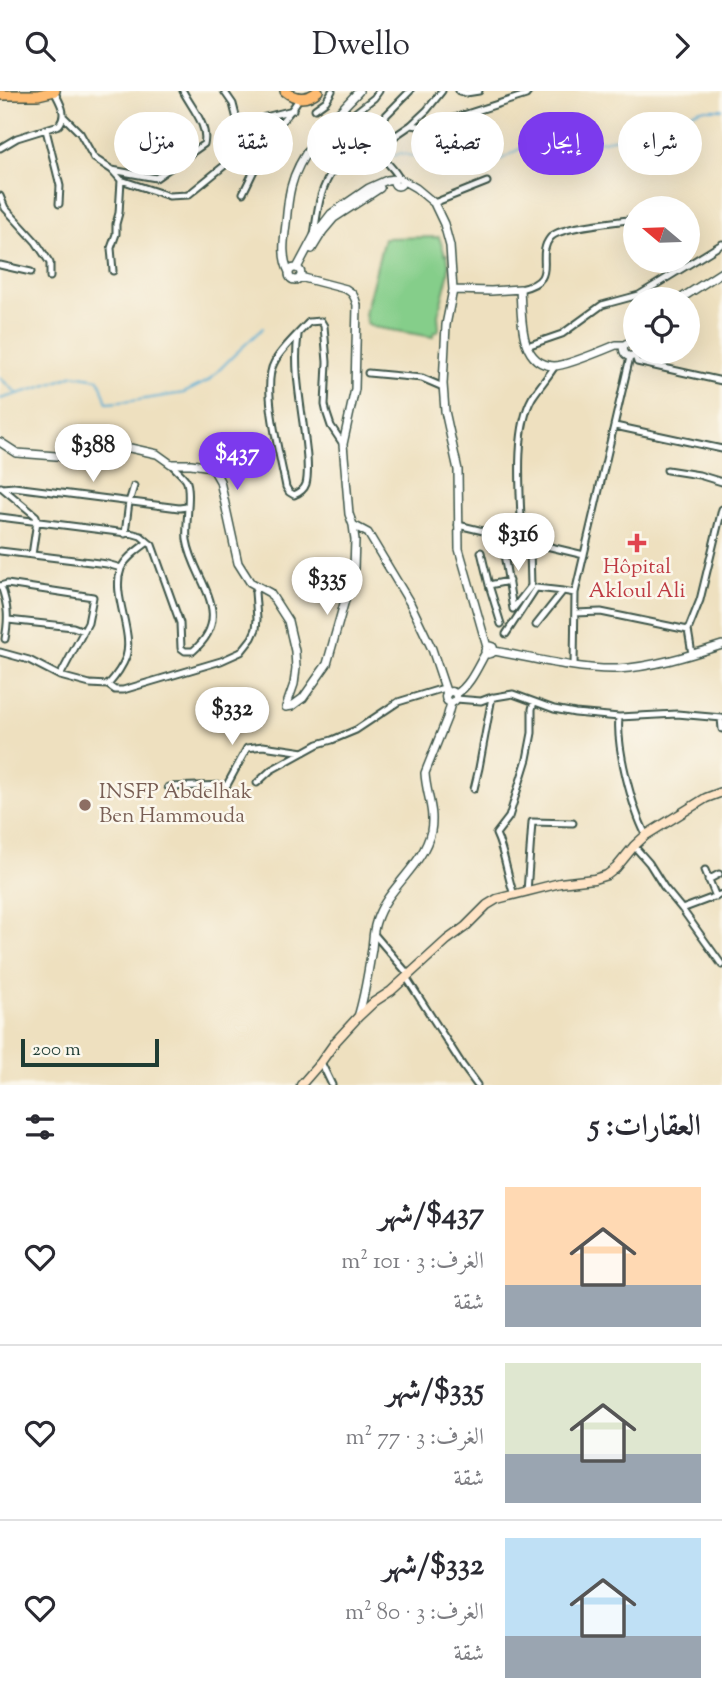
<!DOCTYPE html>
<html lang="ar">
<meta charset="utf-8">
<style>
:root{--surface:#fff;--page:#f2f2f3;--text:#2b2b33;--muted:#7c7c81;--line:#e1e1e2;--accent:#7c3aed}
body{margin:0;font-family:"Sorts Mill Goudy",Amiri,serif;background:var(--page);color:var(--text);direction:rtl;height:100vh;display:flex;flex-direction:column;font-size:26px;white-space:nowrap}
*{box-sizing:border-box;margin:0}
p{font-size:23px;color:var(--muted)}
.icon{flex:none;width:38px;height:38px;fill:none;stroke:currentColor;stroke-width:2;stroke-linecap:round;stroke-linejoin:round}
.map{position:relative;height:994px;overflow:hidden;direction:ltr}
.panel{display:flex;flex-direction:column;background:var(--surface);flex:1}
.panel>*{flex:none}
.hud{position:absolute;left:21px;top:21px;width:681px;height:63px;direction:rtl;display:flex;gap:14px}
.needle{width:46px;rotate:289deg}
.fabs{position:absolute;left:623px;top:105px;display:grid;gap:14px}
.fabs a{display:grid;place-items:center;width:77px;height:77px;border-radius:50%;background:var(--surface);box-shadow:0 7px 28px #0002;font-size:35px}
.scale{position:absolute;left:21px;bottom:18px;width:138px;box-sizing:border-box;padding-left:7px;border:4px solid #1f3d34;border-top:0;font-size:19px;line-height:24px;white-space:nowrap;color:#1f3d34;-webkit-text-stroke:5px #fbf7ec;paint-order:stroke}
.price{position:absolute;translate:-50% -60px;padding:0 16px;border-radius:24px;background:#fff;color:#222;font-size:23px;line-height:46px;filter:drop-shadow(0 2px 4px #0008)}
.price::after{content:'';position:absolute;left:50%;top:42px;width:21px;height:16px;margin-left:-10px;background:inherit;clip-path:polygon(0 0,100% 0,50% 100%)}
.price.current{background:var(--accent);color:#fff}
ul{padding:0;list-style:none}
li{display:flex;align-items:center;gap:21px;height:175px;padding:0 21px}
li+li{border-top:2px solid var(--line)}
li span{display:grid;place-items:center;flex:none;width:196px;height:140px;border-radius:0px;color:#555}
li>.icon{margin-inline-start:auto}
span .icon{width:84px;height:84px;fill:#fffc;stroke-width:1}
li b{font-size:30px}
h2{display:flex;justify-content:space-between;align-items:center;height:84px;padding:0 21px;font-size:30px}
.tag{padding:0 24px;border-radius:32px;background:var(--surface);box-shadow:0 7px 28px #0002;font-size:24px;line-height:63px}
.tag.current{background:var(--accent);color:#fff}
header{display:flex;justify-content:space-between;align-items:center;height:91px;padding:0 21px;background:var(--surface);font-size:32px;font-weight:600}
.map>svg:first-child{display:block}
.green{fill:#85ce8a;stroke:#52865f;stroke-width:2}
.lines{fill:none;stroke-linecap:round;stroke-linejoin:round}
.stream{stroke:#56acd3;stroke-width:2}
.minor-casing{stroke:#3e5549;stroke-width:9}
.tertiary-casing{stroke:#3e5549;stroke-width:10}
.secondary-casing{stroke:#3e5549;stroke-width:11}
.primary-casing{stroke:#3e5549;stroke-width:12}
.minor{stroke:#fff;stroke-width:5}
.tertiary{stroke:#fff;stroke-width:7}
.secondary{stroke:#ffe4c6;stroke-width:8}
.primary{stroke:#febb71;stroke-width:9}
.health-dot{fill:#e0444e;stroke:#fbf7ec;stroke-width:2.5}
.education-dot{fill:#8d6e63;stroke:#fbf7ec;stroke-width:2.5}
.labels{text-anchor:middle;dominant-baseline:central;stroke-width:5;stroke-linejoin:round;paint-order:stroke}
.health-label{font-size:21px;fill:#be3a42;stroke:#fbf7ec}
.education-label{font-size:21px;fill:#785e54;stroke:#fbf7ec;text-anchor:start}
</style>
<header><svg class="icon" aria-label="forward" viewBox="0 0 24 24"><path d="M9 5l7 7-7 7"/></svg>Dwello<svg class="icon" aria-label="search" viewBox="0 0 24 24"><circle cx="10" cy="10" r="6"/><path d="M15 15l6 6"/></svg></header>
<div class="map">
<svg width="722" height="994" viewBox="0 0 722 994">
<rect width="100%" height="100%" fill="#fbf7ec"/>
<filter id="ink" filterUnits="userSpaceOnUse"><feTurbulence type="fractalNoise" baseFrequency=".0143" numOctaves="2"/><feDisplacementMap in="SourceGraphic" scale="14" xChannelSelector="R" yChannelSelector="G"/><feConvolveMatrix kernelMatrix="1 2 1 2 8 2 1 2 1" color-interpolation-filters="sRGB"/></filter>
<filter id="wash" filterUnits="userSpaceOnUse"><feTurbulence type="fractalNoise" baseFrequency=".00686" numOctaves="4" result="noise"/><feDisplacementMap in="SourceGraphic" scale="28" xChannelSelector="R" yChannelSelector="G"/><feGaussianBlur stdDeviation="1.57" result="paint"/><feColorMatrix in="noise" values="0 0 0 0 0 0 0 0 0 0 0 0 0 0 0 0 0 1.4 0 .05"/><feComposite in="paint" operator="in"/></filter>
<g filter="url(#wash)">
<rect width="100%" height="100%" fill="#eee0bf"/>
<path class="green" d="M439,146L445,163H447L449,175L448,184L438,224L439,238L437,241H434L433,246L373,236L367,232L365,223L384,147Z"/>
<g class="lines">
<path class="stream" d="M394,65L401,62L419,67L436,68L451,61L470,56L480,66L499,70L521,57L549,49L563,55H577L623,46L653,37L701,18H722
M0,287L18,303
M0,308L45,295L74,284L99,288L107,312L132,310L184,302L208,290L233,265L263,237"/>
</g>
</g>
<g filter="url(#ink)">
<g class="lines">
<defs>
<path id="minor" d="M224,0L233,13L241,44
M459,0L466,2L479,0
M315,18L326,10L332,0
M64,26L80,42L94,67L112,79L121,89L169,105L188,104L230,70L243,37L265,26L293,19
M411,34L426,36L526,4L529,0
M46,39L60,95L59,113
M317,48L324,46L374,7L379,0
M0,57L17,47L59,34C68,23 60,12 54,0
M361,72L368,65L379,59
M112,79L156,87L204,53C209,35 191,16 183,0
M399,87C394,76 380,68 379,56L411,34L427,19L442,0
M243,102C254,81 263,58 276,38C283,27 293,20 299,7
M0,105L5,117L36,151L50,172V186
M434,112L487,91
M314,144C318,117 319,99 335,76L410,0
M0,174L31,181
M113,180L111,157L116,143V133L119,122L121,89
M520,198C561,189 534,167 550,147C559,135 618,131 635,128
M298,244C294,273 299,303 303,332C305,349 310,377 306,393C304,399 299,402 294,404L289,401L286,396C281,369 261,295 274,272C280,259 299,242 309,231L321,230L324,235L327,271L325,314L327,323L331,335L343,353
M527,255L562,243L602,214L639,204L722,153
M635,264L637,271L722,290
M368,282L422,287L443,296
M615,335L722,358
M667,379L699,384L722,391
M1,396L36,425L37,430L32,464
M2,397L14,396L179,417L187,416
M0,426L134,443L141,445L148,451
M458,434L584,464
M125,443L129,411L134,395
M503,445L502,451L513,518
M522,449C521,410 513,341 532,307C539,296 548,286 555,275
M0,460L107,473L121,477
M481,461L489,494L501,533
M489,494L509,490
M0,495L7,493L93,506L88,532L60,585
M1,495C8,515 9,527 5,548
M513,518L531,495L530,458L532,451
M575,522L601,521L688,539
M8,529L73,536L84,540
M536,534L563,500L575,502
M506,543L536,497L563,500
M0,561L29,569L60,585L90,593L108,594L115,599H123L221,570L241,561L252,547L256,538L257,528L255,501L257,496
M692,563L688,539L700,509L722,418
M574,574L575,502L630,266
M108,594C115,586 122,577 126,566C134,541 111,503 121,478C125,467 139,458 148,451L152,454L180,532L181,557L185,560H193C237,523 193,489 187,449C185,434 192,399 186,389C182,383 175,378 171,373
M456,608L481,610L489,607L513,603L554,618L575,622L619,626L677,623L722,627
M619,626C616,656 632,717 646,744
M721,627L722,638
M257,692L271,679L318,653L332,649L356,639L398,611L444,597
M168,696L227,694L247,657L263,655L304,661
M474,698L479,677L492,606
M634,755L649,772L664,796L682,818L722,874
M705,779L716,806
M708,789L719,783
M527,801L532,731L573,732
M514,804C507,784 505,762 496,743L509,726L527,668L532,642V618L534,611
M682,818L722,803
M374,843L408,883
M406,886L463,975L477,994
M321,971L332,994"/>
<path id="tertiary" d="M394 91a4 4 0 1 1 8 0a4 4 0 1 1-8 0Z
M402,89L416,97L434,112L444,133L450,155L453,199L446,234L443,293L445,320L458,379L459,458L487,556L485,560L488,563L492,562L494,560L493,556L490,555L487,556
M312,158L323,140L334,127L380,97
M289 183a6 6 0 1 1 12 0a6 6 0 1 1-12 0Z
M297,177L314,145L331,123L369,97L387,89L395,88
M289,181C281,166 284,149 286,133C287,121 288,108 291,96C300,59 334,27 359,0
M300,186L346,198C353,202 355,206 357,214L355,298L343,353L349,423L353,434L368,442L410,512L432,558L447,603
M453,199L491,200L520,198C522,224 518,274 554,275C565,275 604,259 616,254H625
M680,208L722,181
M635,252C615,247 624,276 638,261
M0,351L17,362L69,366L84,369L105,359L121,355L157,363L171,373H191L212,376L220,390L238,472L250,491L270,502L288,530L295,560L296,577L294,593L286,616
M494,560C532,567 578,579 617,578C652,576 688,565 722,554
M445.5 606a5.5 5.5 0 1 1 11 0a5.5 5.5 0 1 1-11 0Z
M456,603C470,595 478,575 486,561
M286,616L292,615L303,607L327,573L354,477L355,449L353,434
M358,926C365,904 368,881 372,858C373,849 373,840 376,831C386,797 423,776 431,740C435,718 426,703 425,682L447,627L451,612"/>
<path id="secondary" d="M301,994L321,971L336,950L358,926L374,911L391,900L447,849L465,836L487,814L497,808L560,792L594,788L607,784L616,777L634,755L646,744L706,707L722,701"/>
<path id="primary" d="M285,0C296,9 307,9 318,0
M0,4H38L55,0"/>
</defs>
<use href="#minor" class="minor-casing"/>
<use href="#tertiary" class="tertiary-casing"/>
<use href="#secondary" class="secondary-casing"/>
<use href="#primary" class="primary-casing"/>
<use href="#minor" class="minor"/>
<use href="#tertiary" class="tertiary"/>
<use href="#secondary" class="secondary"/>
<use href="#primary" class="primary"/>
</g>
</g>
<path class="health-dot" d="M633.5 441.5h7v7h7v7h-7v7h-7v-7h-7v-7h7z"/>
<circle class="education-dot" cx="85" cy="714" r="7"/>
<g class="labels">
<g class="health-label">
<text x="637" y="477">Hôpital<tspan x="637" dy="24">Akloul Ali</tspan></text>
</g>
<g class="education-label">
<text x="99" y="702">INSFP Abdelhak<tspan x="99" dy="24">Ben Hammouda</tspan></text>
</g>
</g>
</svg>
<div class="fabs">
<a><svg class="needle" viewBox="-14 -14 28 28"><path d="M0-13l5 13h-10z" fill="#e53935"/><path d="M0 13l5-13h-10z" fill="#7c7c81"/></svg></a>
<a><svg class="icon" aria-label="locate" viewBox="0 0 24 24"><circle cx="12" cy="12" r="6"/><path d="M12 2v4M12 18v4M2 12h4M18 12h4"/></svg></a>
</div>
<div class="scale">200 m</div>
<b class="price" style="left:93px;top:393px">$388</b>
<b class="price current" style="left:237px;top:401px">$437</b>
<b class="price" style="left:518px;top:482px">$316</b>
<b class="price" style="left:327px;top:526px">$335</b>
<b class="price" style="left:232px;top:656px">$332</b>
<div class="hud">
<a class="tag">شراء</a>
<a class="tag current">إيجار</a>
<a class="tag">تصفية</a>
<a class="tag">جديد</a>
<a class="tag">شقة</a>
<a class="tag">منزل</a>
</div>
</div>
<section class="panel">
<h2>العقارات: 5<svg class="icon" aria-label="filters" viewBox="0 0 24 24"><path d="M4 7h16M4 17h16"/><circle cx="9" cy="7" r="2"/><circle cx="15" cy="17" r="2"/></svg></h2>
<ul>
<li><span style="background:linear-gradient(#ffd9b3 70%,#9aa5b1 0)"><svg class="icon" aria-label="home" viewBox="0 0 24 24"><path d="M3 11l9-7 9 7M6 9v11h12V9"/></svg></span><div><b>$437/شهر</b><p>الغرف: 3 · 101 m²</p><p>شقة</p></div><svg class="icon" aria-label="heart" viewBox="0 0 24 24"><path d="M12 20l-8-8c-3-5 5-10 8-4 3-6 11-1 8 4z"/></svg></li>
<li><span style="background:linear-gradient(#dfe7d0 65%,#9aa5b1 0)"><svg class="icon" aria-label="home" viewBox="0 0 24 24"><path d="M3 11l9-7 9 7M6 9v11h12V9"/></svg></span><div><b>$335/شهر</b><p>الغرف: 3 · 77 m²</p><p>شقة</p></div><svg class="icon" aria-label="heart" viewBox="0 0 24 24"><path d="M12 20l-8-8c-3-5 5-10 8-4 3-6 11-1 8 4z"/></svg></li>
<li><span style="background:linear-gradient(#bfe0f5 70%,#9aa5b1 0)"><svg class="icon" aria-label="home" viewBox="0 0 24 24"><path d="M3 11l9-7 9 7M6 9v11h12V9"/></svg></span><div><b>$332/شهر</b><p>الغرف: 3 · 80 m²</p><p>شقة</p></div><svg class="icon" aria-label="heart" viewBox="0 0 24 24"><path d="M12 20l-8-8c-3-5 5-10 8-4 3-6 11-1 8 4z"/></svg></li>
</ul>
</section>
